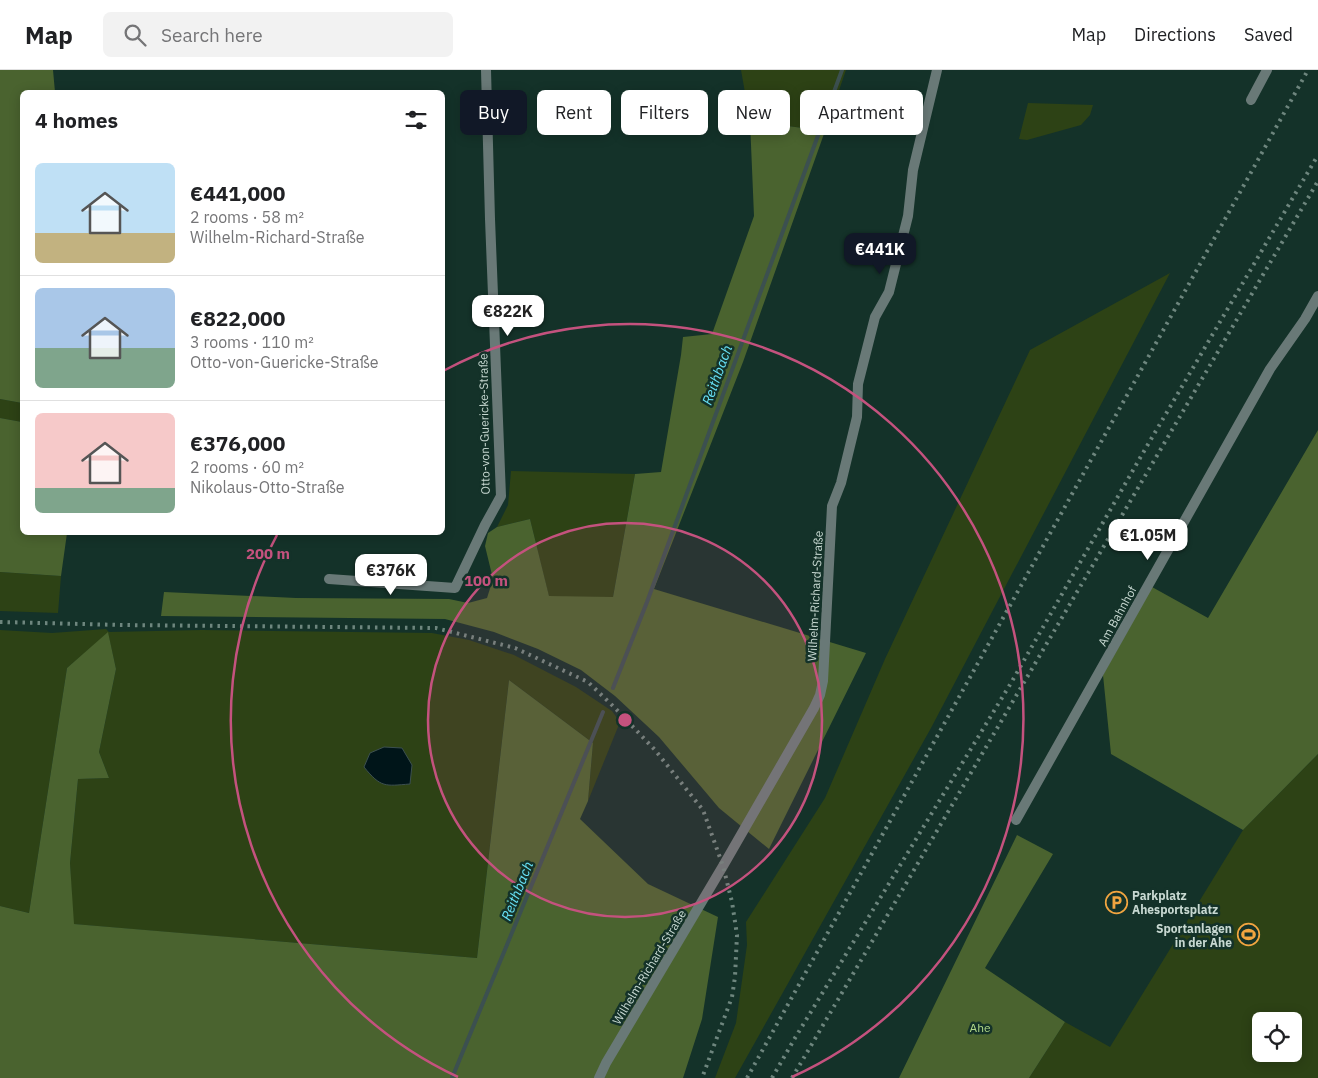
<!DOCTYPE html>
<meta charset="utf-8">
<style>
:root{--surface:#fff;--page:#f2f2f2;--text:#202124;--muted:#757577;--line:#e0e0e0;--accent:#111827}
body{margin:0;font-family:"IBM Plex Sans",sans-serif;background:var(--page);color:var(--text);height:100vh;display:flex;flex-direction:column;font-size:19px;white-space:nowrap}
*{box-sizing:border-box;margin:0}
p{font-size:16px;color:var(--muted)}
.icon{flex:none;width:28px;height:28px;fill:none;stroke:currentColor;stroke-width:2;stroke-linecap:round;stroke-linejoin:round}
.map{position:relative;flex:1;overflow:hidden}
.side{position:absolute;left:20px;top:20px;width:425px;height:445px;display:flex;flex-direction:column;background:var(--surface);border-radius:8px;box-shadow:0 2px 12px #0003}
.side>*{flex:none}
.guide{position:absolute;left:460px;top:20px;width:475px;height:45px;display:flex;gap:10px}
.buttons{position:absolute;left:1252px;top:942px;display:grid;gap:10px}
.buttons a{display:grid;place-items:center;width:50px;height:50px;border-radius:8px;background:var(--surface);box-shadow:0 2px 12px #0003;font-size:25px}
.price{position:absolute;translate:-50% -42px;padding:0 11px;border-radius:10px;background:#fff;color:#222;font-size:16px;line-height:32px;filter:drop-shadow(0 1px 2px #0008)}
.price::after{content:'';position:absolute;left:50%;top:30px;width:15px;height:11px;margin-left:-8px;background:inherit;clip-path:polygon(0 0,100% 0,50% 100%)}
.price.active{background:var(--accent);color:#fff}
ul{padding:0;list-style:none}
li{display:flex;align-items:center;gap:15px;height:125px;padding:0 15px}
li+li{border-top:1px solid var(--line)}
li span{display:grid;place-items:center;flex:none;width:140px;height:100px;border-radius:8px;color:#555}
li>.icon{margin-inline-start:auto}
span .icon{width:60px;height:60px;fill:#fffc;stroke-width:1}
li b{font-size:21px}
h2{display:flex;justify-content:space-between;align-items:center;height:60px;padding:0 15px;font-size:21px}
.tag{padding:0 18px;border-radius:8px;background:var(--surface);box-shadow:0 2px 12px #0003;font-size:18px;line-height:45px}
.tag.active{background:var(--accent);color:#fff}
header{display:flex;align-items:center;gap:30px;box-sizing:border-box;height:70px;padding:0 25px;background:var(--surface);border-bottom:1px solid var(--line)}
header strong{font-size:24px}
nav{display:flex;gap:28px;margin-inline-start:auto;font-size:18px}
.search{width:350px;height:45px;background:var(--page);display:flex;align-items:center;gap:12px;box-sizing:border-box;padding:0 18px;border-radius:8px;color:var(--muted);font-size:19px}
.map>svg:first-child{display:block}
.green{fill:#2d4215;fill-rule:evenodd}
.forest{fill:#4a632f}
.water{fill:#001519;stroke:#3c5050}
.lines{fill:none;stroke-linecap:round;stroke-linejoin:round}
.stream{stroke:#3c5050;stroke-width:4}
.minor{stroke:#697977;stroke-width:10}
.rail{stroke:#6e867e;stroke-width:4;stroke-dasharray:2.5 5;stroke-linecap:butt}
.ring{fill:none;stroke:#c4527e;stroke-width:2.5}
.labels{text-anchor:middle;dominant-baseline:central;stroke-width:5;stroke-linejoin:round;paint-order:stroke}
.street-label{font-size:12px;fill:#c7d8d1;stroke:#143229}
.poi-label{font-size:12px;font-weight:bold;fill:#c7d8d1;stroke:#143229;text-anchor:start}
.park-label{font-size:12px;fill:#b1d98a;stroke:#143229}
.water-label{font-size:14px;font-style:italic;fill:#68e2f7;stroke:#143229}
.centre{fill:#c4527e;stroke:#143229;stroke-width:2.5}
.ring-label{font-size:15px;text-anchor:middle;font-weight:bold;fill:#c4527e;stroke:#143229;stroke-width:5;stroke-linejoin:round;paint-order:stroke}
</style>
<header>
<strong>Map</strong>
<div class="search"><svg class="icon" aria-label="search" viewBox="0 0 24 24"><circle cx="10" cy="10" r="6"/><path d="M15 15l6 6"/></svg>Search here</div>
<nav><a>Map</a><a>Directions</a><a>Saved</a></nav>
</header>
<div class="map">
<svg width="1318" height="1008" viewBox="0 0 1318 1008">
<rect width="100%" height="100%" fill="#143229"/>
<path class="green" d="M741,0H846L825,61L750,51Z
M1028,33L1093,35L1090,45L1081,55L1027,70L1019,69Z
M1170,203L931,658L735,1008H715L736,953L747,875L746,852L825,728L885,589L1030,280Z
M0,329L22,333V352L0,348Z
M511,401L635,404L613,527H549L530,449L497,457L508,435Z
M0,502L61,506L58,543L0,541Z
M106,559L109,562L202,560L432,563L469,570L514,585L576,617L612,641L620,652L588,731L593,673L509,610L477,888L73,854L70,793L78,709L109,708L99,682L116,599L108,563L67,598L29,843L0,836V560L52,563Z
M1318,684V1008H1029L1065,952L1110,977L1243,760ZM1261,951H1294V984H1261Z"/>
<path class="forest" d="M0,0H54H53L55,22H22V333L0,329Z
M750,51L825,61L743,292L654,519L866,583L769,779L719,738L659,667L615,626L581,600L538,579L494,562L445,549L161,546L164,522L296,528L449,529L468,533L487,528L493,509L485,476L488,463L497,457L530,449L549,526L613,527L635,404L661,402L681,285L683,267L712,264L754,146Z
M0,348L22,352V462L67,463L61,506L0,502Z
M1318,360V684L1243,760L1111,684L1103,605L1152,517L1208,548Z
M108,562L116,599L99,682L109,708L78,709L70,793L74,854L477,888L509,610L593,673L588,731L580,749L648,814L718,847L702,949L683,1008H0V836L29,843L67,598Z
M1017,765L1053,784L985,898L1065,952L1029,1008H899Z"/>
<path class="water" d="M384,677L402,678L412,695L410,714C385,716 381,718 364,697L370,683Z"/>
<g class="lines">
<path class="stream" d="M613,618L647,532L842,0
M452,1008L603,642"/>
<path class="minor" d="M1251,30L1267,0
M329,509L455,518L485,455L501,426L490,149L486,0
M1016,750L1270,299L1305,249L1318,226
M599,1008L606,993L723,796L814,638L820,625L823,611L832,436L841,413L857,347L858,314L875,247L889,222L908,146L913,100L937,0"/>
<path class="rail" d="M0,552L121,555L436,558L515,578L588,612L614,637L655,680L703,740L723,796L732,832L737,865L735,907L732,927L702,1008
M747,1008L1308,0
M772,1008L795,968L1011,613L1140,388L1318,85
M792,1008L1318,111"/>
</g>
<circle cx="625" cy="650" r="197" fill="#c4527e" fill-opacity=".12"/>
<g class="ring">
<circle cx="625" cy="650" r="197"/>
<path d="M458 1007A394 394 0 0 1 277 465M443 301A394 394 0 1 1 792 1007"/>
</g>
<defs>
<symbol id="parking-ring" viewBox="-11 -11 22 22"><circle r="9.5" fill="#143229" stroke="#f1a540" stroke-width="1.5"/><path d="M-3.5-5.5H1a3.5 3.5 0 0 1 0 7H-1V5.5H-3.5ZM-1-3.4V-.6H.8a1.4 1.4 0 0 0 0-2.8Z" fill="#f1a540"/></symbol>
<symbol id="stadium-ring" viewBox="-11 -11 22 22"><circle r="9.5" fill="#143229" stroke="#f1a540" stroke-width="1.5"/><path d="M0-5a6.5 5 0 1 0 0 10a6.5 5 0 1 0 0-10ZM-3.5-1.8h7v3.6h-7Z" fill="#f1a540"/></symbol>
</defs>
<g fill-rule="evenodd">
<use href="#parking-ring" x="1104" y="820" width="25" height="25"/>
<use href="#stadium-ring" x="1236" y="852" width="25" height="25"/>
</g>
<g class="labels">
<g class="street-label">
<text transform="translate(484 354) rotate(-91)">Otto-von-Guericke-Straße</text>
<text transform="translate(815 526) rotate(-87)">Wilhelm-Richard-Straße</text>
<text transform="translate(1117 546) rotate(-61)">Am Bahnhof</text>
<text transform="translate(649 897) rotate(-59)">Wilhelm-Richard-Straße</text>
</g>
<g class="poi-label">
<text x="1132" y="825">Parkplatz<tspan x="1132" dy="14">Ahesportsplatz</tspan></text>
<text x="1232" y="858" text-anchor="end">Sportanlagen<tspan x="1232" dy="14">in der Ahe</tspan></text>
</g>
<g class="park-label">
<text x="980" y="957">Ahe</text>
</g>
<g class="water-label">
<text transform="translate(717 305) rotate(-70)">Reithbach</text>
<text transform="translate(517 821) rotate(-68)">Reithbach</text>
</g>
</g>
<circle cx="625" cy="650" r="8" class="centre"/>
<g class="ring-label">
<text x="268" y="489">200 m</text>
<text x="486" y="516">100 m</text>
</g>
</svg>
<div class="buttons">
<a><svg class="icon" aria-label="locate" viewBox="0 0 24 24"><circle cx="12" cy="12" r="6"/><path d="M12 2v4M12 18v4M2 12h4M18 12h4"/></svg></a>
</div>
<b class="price active" style="left:880px;top:205px">€441K</b>
<b class="price" style="left:508px;top:267px">€822K</b>
<b class="price" style="left:1148px;top:491px">€1.05M</b>
<b class="price" style="left:391px;top:526px">€376K</b>
<div class="guide">
<a class="tag active">Buy</a>
<a class="tag">Rent</a>
<a class="tag">Filters</a>
<a class="tag">New</a>
<a class="tag">Apartment</a>
</div>
<section class="side">
<h2>4 homes<svg class="icon" aria-label="filters" viewBox="0 0 24 24"><path d="M4 7h16M4 17h16"/><circle cx="9" cy="7" r="2"/><circle cx="15" cy="17" r="2"/></svg></h2>
<ul>
<li><span style="background:linear-gradient(#bfe0f5 70%,#c2b280 0)"><svg class="icon" aria-label="home" viewBox="0 0 24 24"><path d="M3 11l9-7 9 7M6 9v11h12V9"/></svg></span><div><b>€441,000</b><p>2 rooms · 58 m²</p><p>Wilhelm-Richard-Straße</p></div></li>
<li><span style="background:linear-gradient(#a9c7e8 60%,#7fa58c 0)"><svg class="icon" aria-label="home" viewBox="0 0 24 24"><path d="M3 11l9-7 9 7M6 9v11h12V9"/></svg></span><div><b>€822,000</b><p>3 rooms · 110 m²</p><p>Otto-von-Guericke-Straße</p></div></li>
<li><span style="background:linear-gradient(#f6c9c9 75%,#7fa58c 0)"><svg class="icon" aria-label="home" viewBox="0 0 24 24"><path d="M3 11l9-7 9 7M6 9v11h12V9"/></svg></span><div><b>€376,000</b><p>2 rooms · 60 m²</p><p>Nikolaus-Otto-Straße</p></div></li>
</ul>
</section>
</div>
